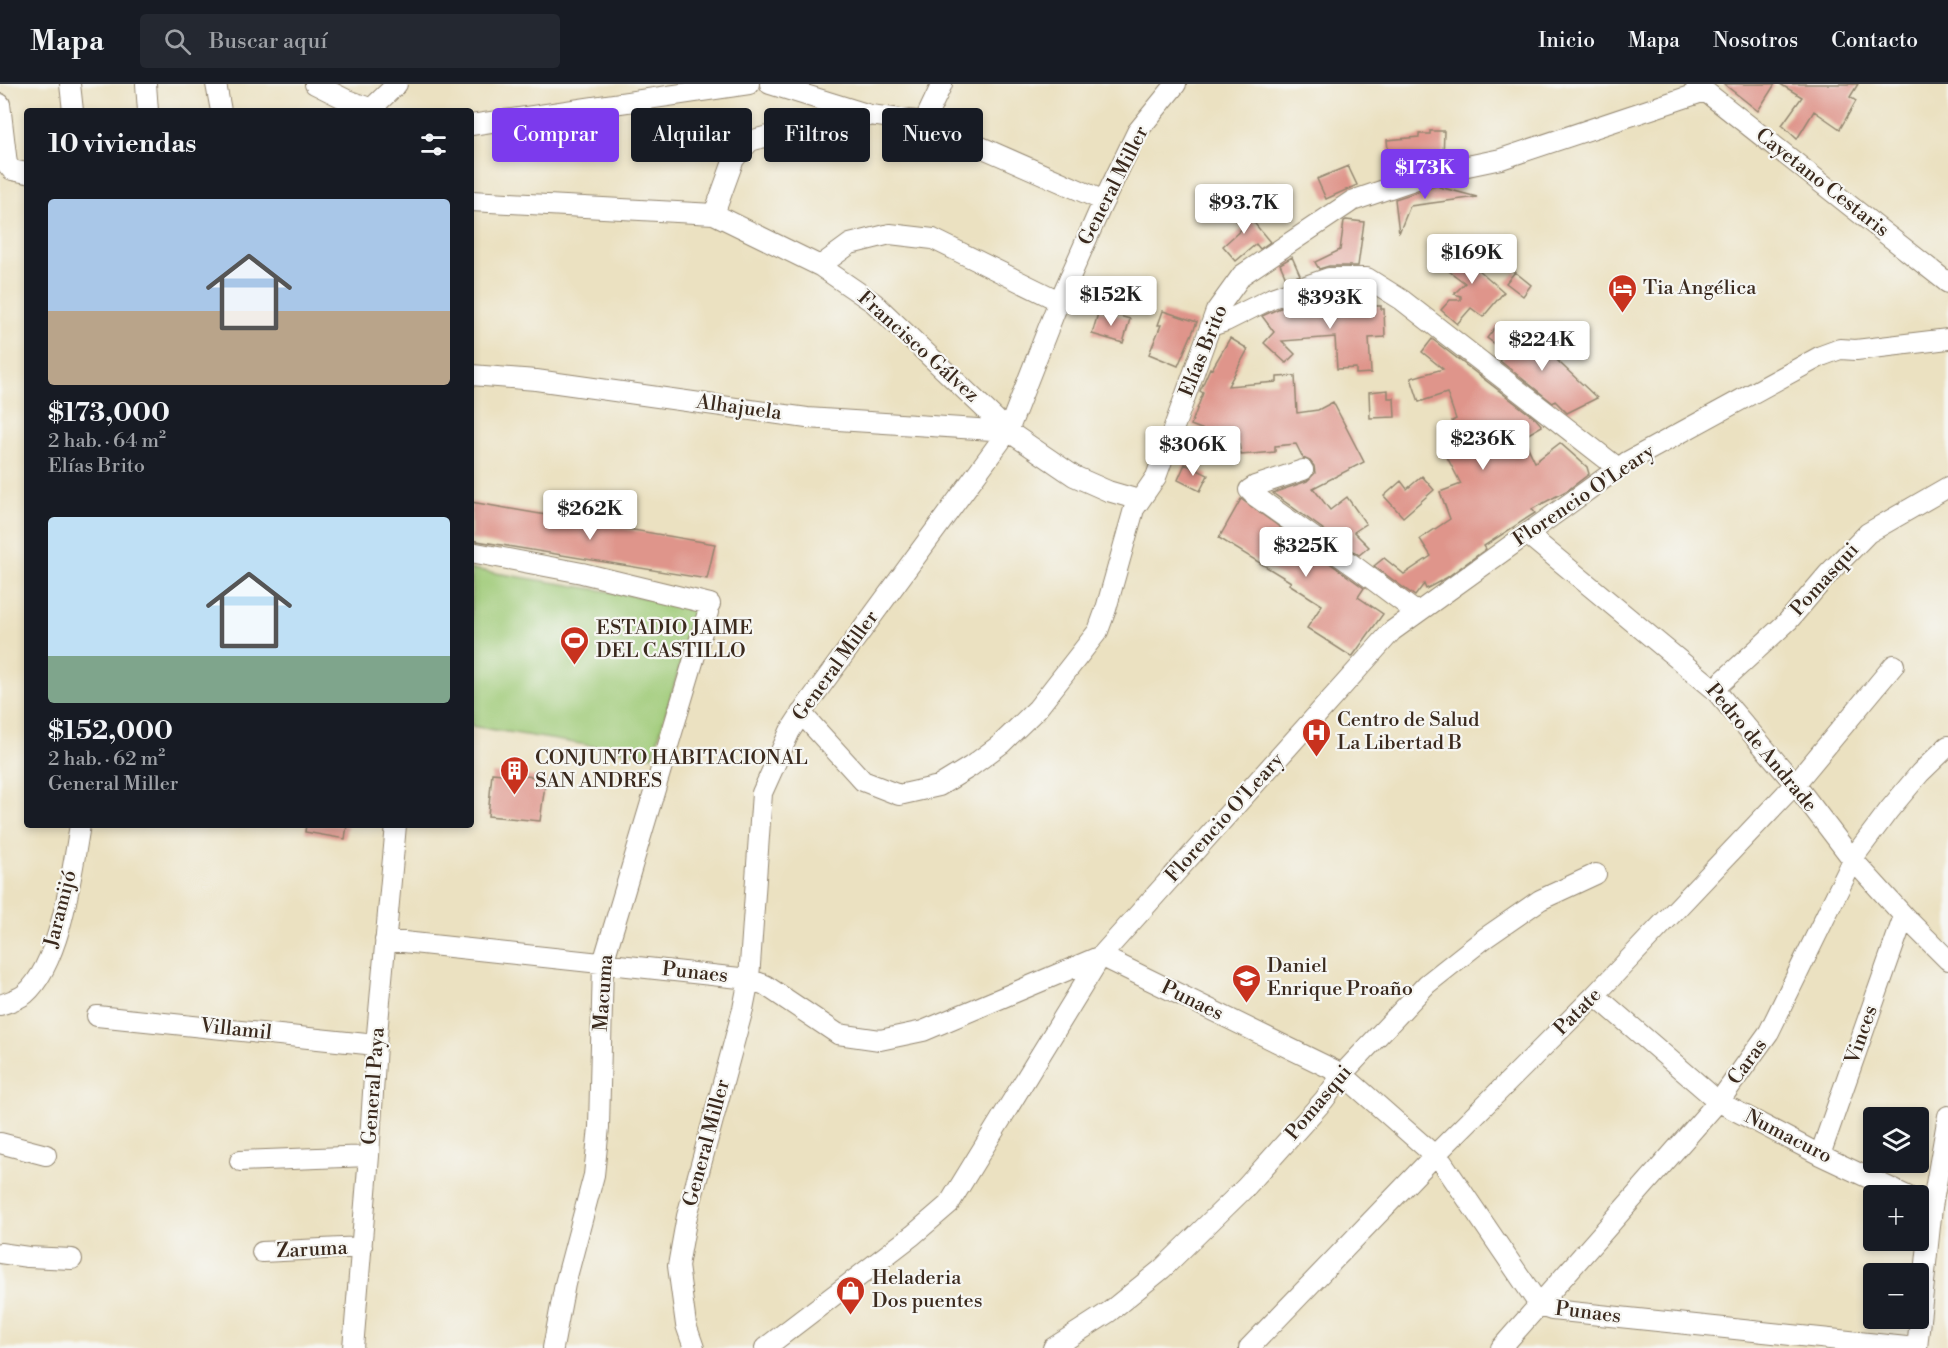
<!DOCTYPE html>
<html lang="es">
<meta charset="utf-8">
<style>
:root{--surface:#171b24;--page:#242831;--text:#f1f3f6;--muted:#9ea1a6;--line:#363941;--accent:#7c3aed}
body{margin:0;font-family:"Libre Bodoni",serif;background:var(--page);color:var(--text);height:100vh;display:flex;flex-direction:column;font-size:22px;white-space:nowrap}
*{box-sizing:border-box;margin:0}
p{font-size:20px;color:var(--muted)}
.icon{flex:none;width:33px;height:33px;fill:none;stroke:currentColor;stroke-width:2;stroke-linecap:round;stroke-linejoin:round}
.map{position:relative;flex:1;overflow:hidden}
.side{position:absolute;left:24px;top:24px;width:450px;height:720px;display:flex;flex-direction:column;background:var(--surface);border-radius:6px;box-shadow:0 3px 9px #0003}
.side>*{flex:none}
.banner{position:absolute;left:492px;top:24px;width:570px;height:54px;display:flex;gap:12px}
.tools{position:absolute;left:1863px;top:1023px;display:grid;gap:12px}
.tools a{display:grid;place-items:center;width:66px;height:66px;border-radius:6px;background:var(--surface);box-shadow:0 3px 9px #0003;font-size:30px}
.price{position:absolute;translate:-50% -51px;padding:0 14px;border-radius:6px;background:#fff;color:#222;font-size:20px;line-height:39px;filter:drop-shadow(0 2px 3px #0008)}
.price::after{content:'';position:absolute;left:50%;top:36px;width:18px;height:14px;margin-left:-9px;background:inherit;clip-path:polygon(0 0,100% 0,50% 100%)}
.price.active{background:var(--accent);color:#fff}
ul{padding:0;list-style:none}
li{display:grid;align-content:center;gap:12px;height:318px;padding:0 24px}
li span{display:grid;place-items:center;height:186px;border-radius:6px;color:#555}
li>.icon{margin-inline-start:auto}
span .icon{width:108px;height:108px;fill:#fffc;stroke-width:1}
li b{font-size:26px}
h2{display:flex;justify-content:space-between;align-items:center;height:72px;padding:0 24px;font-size:26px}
.chip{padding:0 21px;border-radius:6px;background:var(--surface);box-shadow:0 3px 9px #0003;font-size:21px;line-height:54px}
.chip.active{background:var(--accent);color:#fff}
header{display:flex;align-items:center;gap:36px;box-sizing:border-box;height:84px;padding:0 30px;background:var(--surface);border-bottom:2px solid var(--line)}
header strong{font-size:28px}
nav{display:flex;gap:33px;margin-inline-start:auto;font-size:21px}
.search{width:420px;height:54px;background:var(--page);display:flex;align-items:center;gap:15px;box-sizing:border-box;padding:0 21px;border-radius:6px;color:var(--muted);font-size:22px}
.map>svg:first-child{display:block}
.pitch{fill:#9fca77;stroke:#6d7a4a;stroke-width:1.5}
.building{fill:#df958b}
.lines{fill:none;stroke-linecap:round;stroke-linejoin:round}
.minor-casing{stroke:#938670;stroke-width:22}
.minor{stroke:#fff;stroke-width:20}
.labels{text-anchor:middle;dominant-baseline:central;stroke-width:4.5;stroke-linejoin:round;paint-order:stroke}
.street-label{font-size:20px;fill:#3b2a1e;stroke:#f6f6f2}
.poi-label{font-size:20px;fill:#3b2a1e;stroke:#f6f6f2;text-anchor:start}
</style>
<header>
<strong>Mapa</strong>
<div class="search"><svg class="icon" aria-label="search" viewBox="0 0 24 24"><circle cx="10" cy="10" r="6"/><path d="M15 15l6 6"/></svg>Buscar aquí</div>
<nav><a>Inicio</a><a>Mapa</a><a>Nosotros</a><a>Contacto</a></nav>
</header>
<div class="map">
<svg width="1948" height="1264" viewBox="0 0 1948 1264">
<rect width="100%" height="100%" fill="#f6f6f2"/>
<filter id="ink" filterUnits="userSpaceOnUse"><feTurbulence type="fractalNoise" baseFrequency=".0167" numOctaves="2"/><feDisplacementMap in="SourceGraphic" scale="12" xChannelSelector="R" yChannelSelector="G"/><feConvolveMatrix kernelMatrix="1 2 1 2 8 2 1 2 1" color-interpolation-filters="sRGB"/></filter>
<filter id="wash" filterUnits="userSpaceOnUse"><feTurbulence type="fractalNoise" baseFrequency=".008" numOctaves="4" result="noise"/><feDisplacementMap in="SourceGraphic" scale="24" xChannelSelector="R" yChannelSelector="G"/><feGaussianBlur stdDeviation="1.35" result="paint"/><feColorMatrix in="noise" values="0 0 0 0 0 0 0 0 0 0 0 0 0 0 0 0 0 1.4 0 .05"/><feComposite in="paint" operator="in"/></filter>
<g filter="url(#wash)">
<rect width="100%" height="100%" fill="#ebe1c1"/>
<path class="pitch" d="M471,485L698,522L653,672L471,642Z"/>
<g id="blocks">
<path class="building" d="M1724,0H1775L1758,27Z
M1780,0H1858L1850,13L1856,17L1840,45L1814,27L1797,55L1782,41L1802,13Z
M1430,47H1444L1443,75L1428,74V78L1393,90L1392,86H1390L1387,56L1419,53V50H1430Z
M1348,82L1357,101L1326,115L1317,95Z
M1439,101V103L1477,113L1410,122L1399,149L1395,115Z
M1237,118L1270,158L1260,165L1256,160L1236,177L1223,162L1243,144L1228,126Z
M1346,136L1364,138L1358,182H1329L1319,185L1315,178L1340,166L1344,137Z
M1472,156L1491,170L1479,186L1504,208L1483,233L1471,224L1457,240L1441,226L1450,216H1461V212L1454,210L1465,199L1449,187Z
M1292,173L1300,191L1287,196L1280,180Z
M1515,188L1531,201L1523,212L1506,199Z
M1350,215V218H1353L1352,227L1355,228L1359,218L1373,217V222H1381V225H1384L1385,253L1369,254L1371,289L1356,290V284L1337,285L1335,253L1282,257L1295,270L1286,279L1264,259L1274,248L1262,232L1280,224L1311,222V219Z
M1099,226L1130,235L1123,259L1092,250Z
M1163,227L1197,238L1178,282L1149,270L1161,241H1158Z
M1497,241L1517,257L1520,253L1540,269L1544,264L1597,314L1567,329L1555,317L1553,319L1500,277L1507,269L1487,254Z
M1230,254L1248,265L1228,302L1277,298V293L1295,292L1297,329L1318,326L1333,318L1364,378L1313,404L1330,426L1347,413L1366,440L1354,448L1369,463L1359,471L1274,410L1273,409L1307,397L1315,389L1314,382L1310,377L1303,374L1296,360L1275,362V368L1241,371L1239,360L1191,341L1203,309L1200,307L1210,284L1212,285Z
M1432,255L1536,335L1542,342L1523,353L1535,378L1560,359L1587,383L1589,390L1568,406L1532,425L1535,429L1484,462L1486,465L1446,494L1426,505L1424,500L1415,512L1374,482L1384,474L1404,490L1431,472L1420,455L1450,435L1440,408L1461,400L1446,371L1456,366L1449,354L1458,346L1452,337L1456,335L1447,309L1419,318L1411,294L1443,285L1422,268Z
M1388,306V314H1394L1395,333L1370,334L1369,308Z
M1185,380L1208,391L1200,407L1178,396Z
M1422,392L1434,406L1403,433L1384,412L1401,397L1407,405Z
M1241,415L1364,504L1358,513L1383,530L1352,573L1307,544L1322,521L1289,500L1291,498L1219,454Z
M471,418L715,460L707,495L471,456Z
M492,689L546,694L540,737L488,732Z
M306,741H347L345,755L305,748Z"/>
</g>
</g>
<g filter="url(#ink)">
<use href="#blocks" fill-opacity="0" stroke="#938670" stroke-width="1.5"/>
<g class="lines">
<defs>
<path id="minor" d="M70,0L73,27
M146,0L148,27
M216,0L221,27
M315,0L347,16L378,27
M770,0L870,31L924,38L1104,117
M1696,0L1948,199
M0,20L7,80L12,86L27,89
M362,27L372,24L397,0
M924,38L942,0
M471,41L749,0
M471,117L714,130L820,182L874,219L1008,347L1074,392L1108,407L1139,416
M714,130L734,75L750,57L775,50L839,44L870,31
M820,182L850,160L890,150L933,155L1059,217
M1211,242L1226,237L1272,214L1329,194H1367L1402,216L1618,384
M471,291L536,296L807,334L1008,347
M1303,386L1255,402L1249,406L1255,412L1357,484L1416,528
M1527,450L1714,605L1795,700L1853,776L1904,832L1948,876
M471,468L582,489L710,520
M1714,605L1788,537L1828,490L1868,449L1948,403
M801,629L863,697L899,711L939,702L970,683L1001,660L1037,625L1098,547L1106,525L1134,425L1156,393L1216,227L1242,191L1352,117L1434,89L1501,75L1705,7
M385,856L749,895L765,901L838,950L880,956L923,947L1101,872L1334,986L1349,996L1442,1078L1540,1222L1552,1226L1916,1264
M1595,911L1719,1018L1820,1071L1907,1112
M0,921C8,918 19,915 25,910C61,879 72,787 80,741
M97,932L376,961
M0,1059L46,1071
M1820,1071L1904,832
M240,1077L369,1072
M262,1168L362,1163
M0,1169L28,1173L72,1175
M353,1264L369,1072L376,961L396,741
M553,1264L565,1200L594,1091L599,1043L603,879L708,528
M694,1264L686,1241L678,1182L687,1132L743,925L749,895L762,709L790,647L807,621L1008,347L1055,227L1100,125L1137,48L1176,0
M765,1264L913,1151L949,1120L1101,872L1392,547L1627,378L1821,272L1840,265L1856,266L1948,255
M1053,1264L1109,1228L1162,1185L1246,1103L1324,1016L1347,985L1427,900L1485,854L1540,816L1596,790
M1249,1264L1435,1071L1595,911L1795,700L1894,581
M1501,1264L1723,1012L1769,948L1856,770L1889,726L1920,689L1948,662
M1917,1264L1932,1123L1948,1032"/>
</defs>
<use href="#minor" class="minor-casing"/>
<use href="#minor" class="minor"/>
</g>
</g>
<defs>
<symbol id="hotel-pin" viewBox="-11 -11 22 30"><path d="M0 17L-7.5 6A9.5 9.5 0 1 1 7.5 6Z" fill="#c8321e" stroke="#f6f6f2"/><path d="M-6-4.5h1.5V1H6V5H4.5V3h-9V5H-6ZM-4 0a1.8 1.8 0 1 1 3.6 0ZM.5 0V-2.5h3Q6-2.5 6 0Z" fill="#fff"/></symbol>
<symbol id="stadium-pin" viewBox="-11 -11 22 30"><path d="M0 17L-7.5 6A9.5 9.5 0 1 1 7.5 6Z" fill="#c8321e" stroke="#f6f6f2"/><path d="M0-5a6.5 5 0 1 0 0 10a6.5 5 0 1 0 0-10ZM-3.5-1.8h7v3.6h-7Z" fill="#fff"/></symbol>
<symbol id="hospital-pin" viewBox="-11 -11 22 30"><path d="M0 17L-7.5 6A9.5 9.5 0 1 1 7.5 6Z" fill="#c8321e" stroke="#f6f6f2"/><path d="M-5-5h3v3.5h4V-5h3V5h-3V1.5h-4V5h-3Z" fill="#fff"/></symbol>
<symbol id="building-pin" viewBox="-11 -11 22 30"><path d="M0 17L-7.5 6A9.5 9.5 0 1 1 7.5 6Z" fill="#c8321e" stroke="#f6f6f2"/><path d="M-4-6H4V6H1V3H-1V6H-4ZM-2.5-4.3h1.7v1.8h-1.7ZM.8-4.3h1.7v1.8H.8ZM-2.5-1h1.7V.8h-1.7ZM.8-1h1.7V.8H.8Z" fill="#fff"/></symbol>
<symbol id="school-pin" viewBox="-11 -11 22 30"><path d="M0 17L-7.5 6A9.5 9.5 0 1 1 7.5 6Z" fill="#c8321e" stroke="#f6f6f2"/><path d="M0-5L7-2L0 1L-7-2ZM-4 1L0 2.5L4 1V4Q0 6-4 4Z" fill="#fff"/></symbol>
<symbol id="shop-pin" viewBox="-11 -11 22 30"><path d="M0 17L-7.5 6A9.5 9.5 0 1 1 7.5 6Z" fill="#c8321e" stroke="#f6f6f2"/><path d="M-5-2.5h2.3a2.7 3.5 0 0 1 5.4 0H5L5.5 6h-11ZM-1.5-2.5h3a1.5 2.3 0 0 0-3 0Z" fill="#fff"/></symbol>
</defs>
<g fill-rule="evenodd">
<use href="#hotel-pin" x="1606" y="188" width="33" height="45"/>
<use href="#stadium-pin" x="558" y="540" width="33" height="45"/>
<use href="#hospital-pin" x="1300" y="632" width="33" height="45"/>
<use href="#building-pin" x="498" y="670" width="33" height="45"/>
<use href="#school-pin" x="1230" y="878" width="33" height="45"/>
<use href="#shop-pin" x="834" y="1190" width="33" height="45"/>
</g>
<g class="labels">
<g class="street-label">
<text transform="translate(1822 99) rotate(38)">Cayetano Cestaris</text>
<text transform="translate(1114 102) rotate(-63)">General Miller</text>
<text transform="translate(918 263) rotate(42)">Francisco Gálvez</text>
<text transform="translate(1204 267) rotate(-68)">Elías Brito</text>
<text transform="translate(739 324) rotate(8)">Alhajuela</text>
<text transform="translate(1584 412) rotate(-34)">Florencio O'Leary</text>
<text transform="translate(1825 496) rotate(-48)">Pomasqui</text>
<text transform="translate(836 582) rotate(-54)">General Miller</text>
<text transform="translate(1761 664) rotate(50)">Pedro de Andrade</text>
<text transform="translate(1225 734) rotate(-48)">Florencio O'Leary</text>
<text transform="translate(61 825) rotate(-76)">Jaramijó</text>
<text transform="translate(695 889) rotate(6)">Punaes</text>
<text transform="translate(604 909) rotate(-86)">Macuma</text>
<text transform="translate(1192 917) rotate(26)">Punaes</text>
<text transform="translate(1578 928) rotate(-45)">Patate</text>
<text transform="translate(236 946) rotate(6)">Villamil</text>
<text transform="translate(1862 951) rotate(-71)">Vinces</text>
<text transform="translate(1748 978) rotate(-54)">Caras</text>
<text transform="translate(374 1002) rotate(-86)">General Paya</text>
<text transform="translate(1319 1019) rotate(-50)">Pomasqui</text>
<text transform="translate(1788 1053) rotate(27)">Numacuro</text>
<text transform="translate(707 1059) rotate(-75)">General Miller</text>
<text transform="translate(312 1166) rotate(-3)">Zaruma</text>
<text transform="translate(1588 1229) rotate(7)">Punaes</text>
</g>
<g class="poi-label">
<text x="1643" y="204">Tia Angélica</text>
<text x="596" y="544">ESTADIO JAIME<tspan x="596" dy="23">DEL CASTILLO</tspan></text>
<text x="1337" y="636">Centro de Salud<tspan x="1337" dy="23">La Libertad B</tspan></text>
<text x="535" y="674">CONJUNTO HABITACIONAL<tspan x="535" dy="23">SAN ANDRES</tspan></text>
<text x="1267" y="882">Daniel<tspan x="1267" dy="23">Enrique Proaño</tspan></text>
<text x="872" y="1194">Heladeria<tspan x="872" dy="23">Dos puentes</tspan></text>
</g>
</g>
</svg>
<div class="tools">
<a><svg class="icon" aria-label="layers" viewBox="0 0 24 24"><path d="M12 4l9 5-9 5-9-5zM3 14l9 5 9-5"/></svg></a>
<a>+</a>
<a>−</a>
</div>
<b class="price active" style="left:1425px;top:116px">$173K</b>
<b class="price" style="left:1244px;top:151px">$93.7K</b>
<b class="price" style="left:1472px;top:201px">$169K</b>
<b class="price" style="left:1111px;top:243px">$152K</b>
<b class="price" style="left:1330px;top:246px">$393K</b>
<b class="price" style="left:1542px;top:288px">$224K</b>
<b class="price" style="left:1483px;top:387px">$236K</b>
<b class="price" style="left:1193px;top:393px">$306K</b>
<b class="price" style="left:590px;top:457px">$262K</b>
<b class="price" style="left:1306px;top:494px">$325K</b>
<div class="banner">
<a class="chip active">Comprar</a>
<a class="chip">Alquilar</a>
<a class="chip">Filtros</a>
<a class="chip">Nuevo</a>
</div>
<section class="side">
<h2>10 viviendas<svg class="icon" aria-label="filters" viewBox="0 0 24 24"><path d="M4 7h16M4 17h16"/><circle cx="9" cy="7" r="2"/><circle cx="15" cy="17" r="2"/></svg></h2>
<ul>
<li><span style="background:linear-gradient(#a9c7e8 60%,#b9a48a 0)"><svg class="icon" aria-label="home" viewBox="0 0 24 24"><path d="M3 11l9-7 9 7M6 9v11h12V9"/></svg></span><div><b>$173,000</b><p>2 hab. · 64 m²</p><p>Elías Brito</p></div></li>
<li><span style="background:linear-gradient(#bfe0f5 75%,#7fa58c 0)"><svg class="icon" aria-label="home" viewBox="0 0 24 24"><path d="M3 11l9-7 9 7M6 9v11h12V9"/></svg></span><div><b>$152,000</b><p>2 hab. · 62 m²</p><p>General Miller</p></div></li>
</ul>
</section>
</div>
